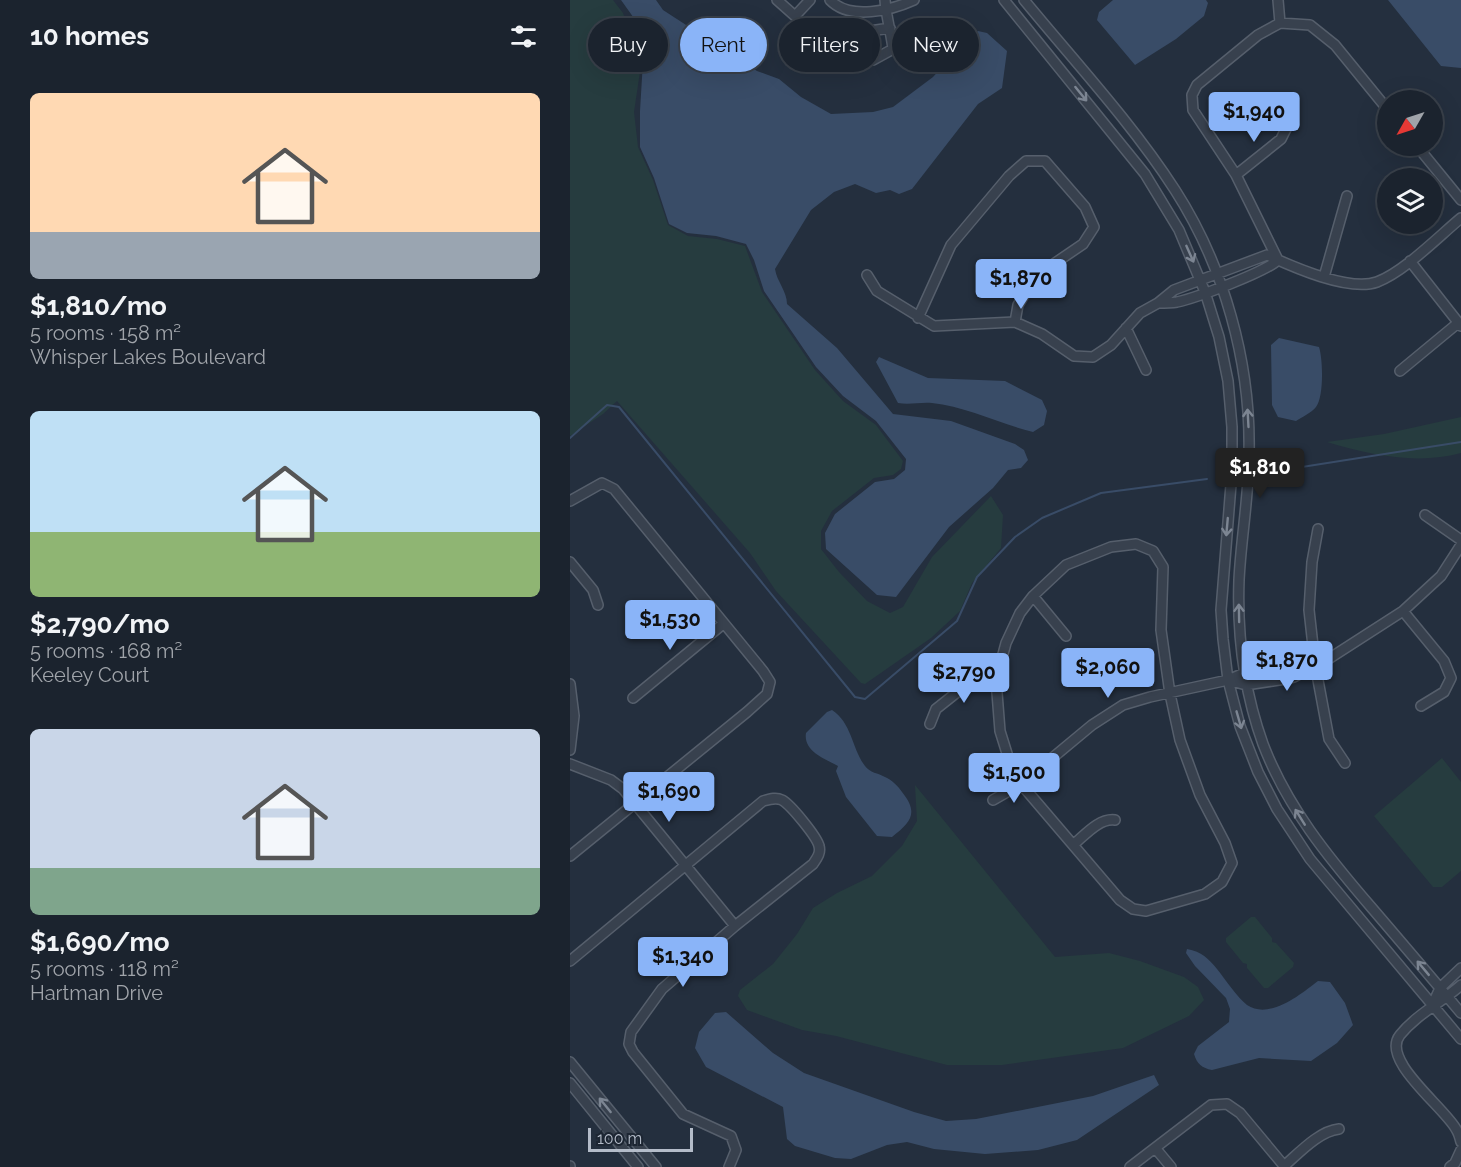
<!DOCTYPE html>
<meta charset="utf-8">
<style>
:root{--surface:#1b232e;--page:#242b36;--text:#f1f3f6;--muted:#a0a4aa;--line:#39404a;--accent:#8ab4f8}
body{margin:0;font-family:Raleway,sans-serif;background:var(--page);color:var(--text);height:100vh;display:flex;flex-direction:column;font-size:22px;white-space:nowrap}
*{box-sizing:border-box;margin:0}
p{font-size:20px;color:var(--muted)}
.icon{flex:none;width:33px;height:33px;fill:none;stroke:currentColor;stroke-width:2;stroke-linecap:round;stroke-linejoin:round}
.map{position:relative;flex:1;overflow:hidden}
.details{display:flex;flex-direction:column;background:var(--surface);width:570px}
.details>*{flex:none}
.top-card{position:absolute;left:18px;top:18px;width:570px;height:54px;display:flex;gap:12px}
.needle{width:39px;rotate:231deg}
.tools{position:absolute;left:807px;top:90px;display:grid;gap:12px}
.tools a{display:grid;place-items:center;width:66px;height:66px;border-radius:50%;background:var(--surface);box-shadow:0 6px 24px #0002,0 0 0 2px var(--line);font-size:30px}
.scale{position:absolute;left:18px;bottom:15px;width:105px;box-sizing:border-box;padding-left:6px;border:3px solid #b4bcc9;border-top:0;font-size:16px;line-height:21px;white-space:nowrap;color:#b4bcc9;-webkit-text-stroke:4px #1d2633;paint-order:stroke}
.price{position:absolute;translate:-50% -51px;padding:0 14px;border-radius:6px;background:var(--accent);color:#111;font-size:20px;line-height:39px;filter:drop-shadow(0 2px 3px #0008)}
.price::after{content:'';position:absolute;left:50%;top:36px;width:18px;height:14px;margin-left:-9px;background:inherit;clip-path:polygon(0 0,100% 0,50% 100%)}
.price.current{background:#222;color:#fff}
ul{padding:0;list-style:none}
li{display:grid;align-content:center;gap:12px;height:318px;padding:0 30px}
li span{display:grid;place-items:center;height:186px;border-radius:9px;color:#555}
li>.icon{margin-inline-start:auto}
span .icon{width:108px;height:108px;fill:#fffc;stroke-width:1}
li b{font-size:26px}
h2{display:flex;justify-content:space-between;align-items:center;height:72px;padding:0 30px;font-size:26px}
.pill{padding:0 21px;border-radius:27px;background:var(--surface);box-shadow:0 6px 24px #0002,0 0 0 2px var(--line);font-size:21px;line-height:54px}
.pill.current{background:var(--accent);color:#111}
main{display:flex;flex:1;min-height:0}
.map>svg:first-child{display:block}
.green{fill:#263c3f}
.water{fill:#394c67}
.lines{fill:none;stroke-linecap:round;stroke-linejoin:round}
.stream{stroke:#394c67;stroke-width:2}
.minor-casing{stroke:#565f6c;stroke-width:12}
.minor{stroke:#38414e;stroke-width:9}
.oneway{stroke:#7c8592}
</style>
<main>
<section class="details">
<h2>10 homes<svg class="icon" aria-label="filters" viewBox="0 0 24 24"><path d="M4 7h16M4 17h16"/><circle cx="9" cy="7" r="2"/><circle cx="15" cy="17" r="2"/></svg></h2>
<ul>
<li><span style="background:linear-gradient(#ffd9b3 75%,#9aa5b1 0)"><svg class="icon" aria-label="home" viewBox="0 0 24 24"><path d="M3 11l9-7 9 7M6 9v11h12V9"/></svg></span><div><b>$1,810/mo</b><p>5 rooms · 158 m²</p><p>Whisper Lakes Boulevard</p></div></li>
<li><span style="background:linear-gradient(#bfe0f5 65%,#8fb573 0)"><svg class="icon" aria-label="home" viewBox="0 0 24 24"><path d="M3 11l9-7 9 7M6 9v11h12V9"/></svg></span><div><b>$2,790/mo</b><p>5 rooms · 168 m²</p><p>Keeley Court</p></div></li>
<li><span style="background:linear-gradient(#c9d6e8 75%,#7fa58c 0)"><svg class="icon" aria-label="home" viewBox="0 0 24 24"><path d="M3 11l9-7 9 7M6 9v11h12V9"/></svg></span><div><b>$1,690/mo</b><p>5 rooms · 118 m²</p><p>Hartman Drive</p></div></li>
</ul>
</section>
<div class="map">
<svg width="891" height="1167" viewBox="0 0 891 1167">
<rect width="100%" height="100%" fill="#242f3e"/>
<path class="green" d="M0,0H43L53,13L71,65L64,112L68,147L83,180L98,225L118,236L147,239L175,246L192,292L245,370L273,401L306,425L333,461L331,469L323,475L304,478L262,511L251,531V549L269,572L297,601L320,613L333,607L362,557L421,496L433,515L431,548L402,583L390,611L361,638L295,684L291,683L206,591L180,553L47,401L33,414L0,436Z
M891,417V453C848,465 799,455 757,442L814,434Z
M872,758L891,782V871L872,887H863L804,816Z
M345,785L485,957L539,953L570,961L614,977L628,987L634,1000L619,1016L553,1048L432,1065H377L266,1036L232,1030L177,1010L168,996L170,990L203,964L227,934L243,908L267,893L302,876L332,846L347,821Z
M681,917H685L702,938V942L706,943L724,963L723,967L698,988H694L677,968V964L673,963L656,942V938Z"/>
<path class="water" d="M51,0H86L93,10L187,71L209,79L231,97L261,114L303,112L323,107L363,77L394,43L408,31L417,33L437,51L432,88L408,104L342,189L329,194L320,190L306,193L285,184L264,192L241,210L205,269C207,282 217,291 217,304L267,348L323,414L381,421L445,444L454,450L458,460L451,468L438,470L423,488L379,527L326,597L307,595L256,549L255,533L265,514L305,482L324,479L335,470L336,459L306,421L273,396L246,367L194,291L184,260L176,244L146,236L117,233L99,224L84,178L70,147V111L73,61L71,28Z
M543,0H636L638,3L634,16L606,39L565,65L527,20L529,12Z
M818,0H891V68L871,66Z
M709,338L749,347C753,359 754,397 746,407C741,413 732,417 726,421L708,417L702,405L701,345Z
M309,357L358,378L435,381L472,400L477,411L474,425L463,432C430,424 395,406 362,403C350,402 340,405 328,403L306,362Z
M262,710C282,723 282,749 295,766C300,773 308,773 315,777C322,780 328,786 332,792C349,813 341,822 322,837L307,836L276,797L266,771L268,766C255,759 233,751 236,733L257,712Z
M617,949C632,952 638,958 647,969C655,979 667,997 677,1005C699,1020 730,995 748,981L760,982L775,1003L783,1025L767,1043L741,1061L689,1058L642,1070C632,1068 627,1064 624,1054L628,1046L659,1022L660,1009L656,998L625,966L616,953Z
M156,1012L203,1053L234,1073L344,1112L376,1121L406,1119L523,1096L584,1075L589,1085L507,1140L468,1150L415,1154L364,1149L337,1142L317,1145L281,1159L265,1158L225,1146L217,1139L213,1107L136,1067L125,1048L129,1032L145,1013Z"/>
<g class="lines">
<path class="stream" d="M0,438L37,405L49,407L285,697L295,699L387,621L407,577L445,537L472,518L531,493L637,479
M700,472L891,442"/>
<defs>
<path id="minor" d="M207,0L225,16L240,0
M260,0C280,21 322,10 344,0
M315,0C316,16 321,32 323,49L303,60L300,31L320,28
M434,0L575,174L609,230L635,292L649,337L658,381L662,427V472L651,610L653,639L658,680L670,726L688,772L707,809L740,859L891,1039
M454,0C505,62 561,122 605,190C654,266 681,363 679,453C679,496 671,538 669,580C667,636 674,691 693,744C717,807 758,857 801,907C831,942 861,977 891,1013
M708,0L710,23
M847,146L891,200
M666,175L711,139L718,125
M708,260L666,175L623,110L622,95L627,85L688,35L710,23L740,25L765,45L818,110
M840,261L891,326
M297,275L307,291L364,326L445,322L472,334L504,356L523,357L541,345L570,313L588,303L604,290L697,255C723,267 779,292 807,282C834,272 868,237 891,218
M754,277L777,196
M588,303C594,303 601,303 607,302C626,298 695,272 708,260
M348,318L381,245L439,176L456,161H475L515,207L524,227L513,244L466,276L448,305L445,322
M556,328L576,370
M830,371L888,323
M0,501L32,483L44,489L193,671L200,682L197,694L177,712L0,856
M855,515L891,540
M748,529L742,562L739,610L745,664L759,739L775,763
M566,544L583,551L593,567L591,630L600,694L610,740L630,795L655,843L662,863L652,882L635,894L576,911L563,909L550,900L451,784L440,763L430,731L426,680L436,643L450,613L463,596L496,565L541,547Z
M0,562L23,590L28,605
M463,596L496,636
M833,611L874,661L881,678L874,692L851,706
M658,680L676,685L709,680L724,677L760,658L833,611L871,576L891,545
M0,684L4,716L0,750
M63,698L153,624
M360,724L366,709L400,682L412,678L426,680
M0,764L41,780L53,789L165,926
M423,800L451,784L522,725L553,705L580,697L658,680L674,673L716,666L745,664
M503,845C515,835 529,818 545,820
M0,961L193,801C200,799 206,797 212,800C221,805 247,837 249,846C251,853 247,858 243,864L165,926L92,989L61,1032L59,1044L63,1052L113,1114L161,1136L166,1150L159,1167
M891,985C872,1002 847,1014 830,1035C810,1060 874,1107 886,1129C888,1132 890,1138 891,1142
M862,1006L870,988L891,968
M0,1062L86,1167
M0,1083L68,1167
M586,1149L601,1167
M0,1166V1167
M714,1166C729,1153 749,1131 769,1129
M560,1167L641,1105L657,1104L670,1113L715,1167
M880,1167L885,1163L891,1150"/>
</defs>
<use href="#minor" class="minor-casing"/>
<use href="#minor" class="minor"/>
</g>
<defs><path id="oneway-shaft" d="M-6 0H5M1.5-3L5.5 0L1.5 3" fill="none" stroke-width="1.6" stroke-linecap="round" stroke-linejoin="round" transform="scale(1.5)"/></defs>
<g class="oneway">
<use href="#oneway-shaft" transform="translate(511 94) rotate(51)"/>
<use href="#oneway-shaft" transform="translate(620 254) rotate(66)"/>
<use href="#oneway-shaft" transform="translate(678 418) rotate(-93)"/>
<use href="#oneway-shaft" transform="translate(657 527) rotate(95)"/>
<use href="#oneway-shaft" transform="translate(669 613) rotate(-91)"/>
<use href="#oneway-shaft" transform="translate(669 720) rotate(74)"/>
<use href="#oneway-shaft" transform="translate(730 817) rotate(-122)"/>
<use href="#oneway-shaft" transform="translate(853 968) rotate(-130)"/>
<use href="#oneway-shaft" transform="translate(35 1105) rotate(-129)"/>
</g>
</svg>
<div class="tools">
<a><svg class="needle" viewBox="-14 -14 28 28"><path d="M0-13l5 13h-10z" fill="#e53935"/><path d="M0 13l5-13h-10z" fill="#a0a4aa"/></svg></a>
<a><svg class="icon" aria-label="layers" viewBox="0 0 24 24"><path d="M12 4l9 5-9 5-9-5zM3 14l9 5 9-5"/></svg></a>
</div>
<div class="scale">100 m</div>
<b class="price" style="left:684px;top:143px">$1,940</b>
<b class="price" style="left:451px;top:310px">$1,870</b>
<b class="price current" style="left:690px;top:499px">$1,810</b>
<b class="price" style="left:100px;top:651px">$1,530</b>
<b class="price" style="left:717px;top:692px">$1,870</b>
<b class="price" style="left:538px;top:699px">$2,060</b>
<b class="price" style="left:394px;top:704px">$2,790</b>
<b class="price" style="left:444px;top:804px">$1,500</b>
<b class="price" style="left:99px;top:823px">$1,690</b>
<b class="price" style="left:113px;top:988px">$1,340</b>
<div class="top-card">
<a class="pill">Buy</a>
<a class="pill current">Rent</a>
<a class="pill">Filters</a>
<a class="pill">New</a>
</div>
</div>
</main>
